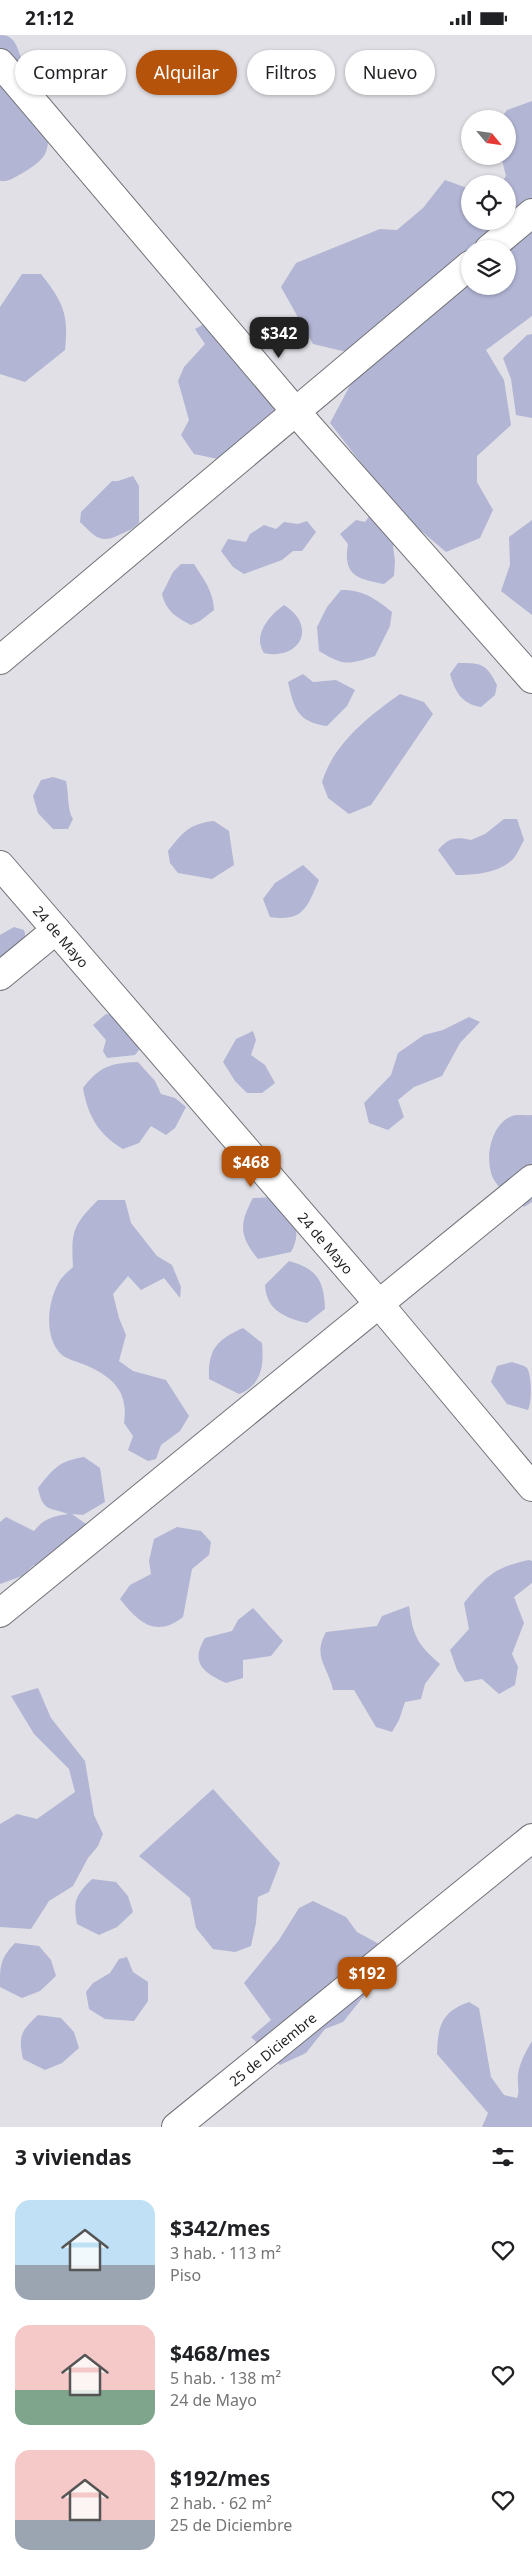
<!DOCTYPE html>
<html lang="es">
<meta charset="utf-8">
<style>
:root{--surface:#fff;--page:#f6f6f6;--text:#202124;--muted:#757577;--accent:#b45309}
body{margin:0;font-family:"Noto Sans",sans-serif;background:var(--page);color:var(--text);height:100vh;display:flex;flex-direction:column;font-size:19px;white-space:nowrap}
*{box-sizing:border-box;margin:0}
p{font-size:16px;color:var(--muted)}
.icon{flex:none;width:28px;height:28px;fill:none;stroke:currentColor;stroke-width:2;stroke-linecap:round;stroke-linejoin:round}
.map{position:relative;height:2092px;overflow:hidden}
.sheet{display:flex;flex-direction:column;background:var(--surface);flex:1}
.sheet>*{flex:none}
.hud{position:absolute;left:15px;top:15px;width:502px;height:45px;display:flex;gap:10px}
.needle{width:32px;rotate:119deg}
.fabs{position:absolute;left:461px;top:75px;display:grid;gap:10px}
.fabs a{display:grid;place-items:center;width:55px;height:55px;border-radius:50%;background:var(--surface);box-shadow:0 1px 4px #0004;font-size:25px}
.price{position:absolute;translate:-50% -42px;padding:0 11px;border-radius:10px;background:var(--accent);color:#fff;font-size:16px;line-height:32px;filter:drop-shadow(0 1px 2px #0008)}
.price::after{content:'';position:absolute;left:50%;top:30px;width:15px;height:11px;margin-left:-8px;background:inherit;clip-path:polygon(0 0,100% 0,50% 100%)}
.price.on{background:#222;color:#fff}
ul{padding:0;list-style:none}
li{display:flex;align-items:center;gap:15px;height:125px;padding:0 15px}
li span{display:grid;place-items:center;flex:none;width:140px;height:100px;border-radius:15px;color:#555}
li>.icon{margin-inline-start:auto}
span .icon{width:60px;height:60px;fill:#fffc;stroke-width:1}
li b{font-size:21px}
h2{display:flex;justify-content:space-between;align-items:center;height:60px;padding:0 15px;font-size:21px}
.chip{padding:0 18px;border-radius:22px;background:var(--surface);box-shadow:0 1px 4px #0004;font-size:18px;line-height:45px}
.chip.on{background:var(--accent);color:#fff}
.status{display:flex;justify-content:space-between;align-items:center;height:35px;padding:0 25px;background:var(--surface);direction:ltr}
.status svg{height:14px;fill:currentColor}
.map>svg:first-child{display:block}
.green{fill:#b2b5d4}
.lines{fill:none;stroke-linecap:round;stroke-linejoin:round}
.minor-casing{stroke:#727378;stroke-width:30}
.minor{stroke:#fff;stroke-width:28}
.labels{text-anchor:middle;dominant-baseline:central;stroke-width:4.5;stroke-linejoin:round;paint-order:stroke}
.street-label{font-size:14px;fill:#1f1f21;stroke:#ededf3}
</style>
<div class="status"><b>21:12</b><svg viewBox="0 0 49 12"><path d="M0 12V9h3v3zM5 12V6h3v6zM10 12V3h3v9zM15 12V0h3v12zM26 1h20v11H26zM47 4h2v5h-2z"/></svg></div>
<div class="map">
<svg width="532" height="2092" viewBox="0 0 532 2092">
<rect width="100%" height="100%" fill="#e0e0e6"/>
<path class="green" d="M0,0C19,0 17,19 25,30C31,38 39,39 43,50C47,63 52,108 45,119C41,127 29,134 21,139C13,143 9,147 0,146Z
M532,66V177L492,214H470V238L351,318L313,309L281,252L296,228L380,194L397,195L423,173L445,145L470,154V186H508V149H501L506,141L501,121H508V84H500L507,75Z
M532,192V281L486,315L504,345L511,390L477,421V447L493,475L480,503L446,517L399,477L330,388L354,343L470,245V251H508V216Z
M22,239H41C63,267 69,279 65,315L25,347L0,339V272Z
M210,286L283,371L239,416L218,424L194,419L181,400L189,385L178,346L184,332L205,309L195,294Z
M532,299V383L516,380L511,344L503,323L527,300Z
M133,441L139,451V488C133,494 128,496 121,499C100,510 96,502 80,487L81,477L112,446H118Z
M375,473L404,492L393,511L395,526L394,541L384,549C356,544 343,540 348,509L340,499L356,485L365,487Z
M532,485V580L501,556L510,530L509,502Z
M307,486L316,497L302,516H293L282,525L244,539L233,532L221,516L228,504L246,507L250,499L264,490L276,494L284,487L298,489Z
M181,529H194C204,545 213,555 214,575L200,586L191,590C176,582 166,576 162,559L173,537Z
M341,555C363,555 375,563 392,577L390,591L375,621C348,630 344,631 319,616L317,592L327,572Z
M284,570C318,591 300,626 264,618C252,600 270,580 284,570Z
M458,628C481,628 486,628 497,650L495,660L481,672C462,669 455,657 450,639Z
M303,639L313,647L336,645L355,655L347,671L327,691C297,687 294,673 288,647Z
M400,659L424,667L433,679L371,770L349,779L328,763L322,747C334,708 368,682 400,659Z
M53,742L66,746C69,759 67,775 73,784L68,794H53L38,778L33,761L41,745Z
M504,784H517L524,805C521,810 518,818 514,823C500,838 475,840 456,840L438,815C448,803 456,801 471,805L485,799Z
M214,786L229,796L234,830L212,844L178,838L170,828L168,816C183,797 189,789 214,786Z
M303,830L319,845C307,872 304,887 270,882L263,864L275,848Z
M14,892L24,895L27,907L0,952V900Z
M106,979L118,981L143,1010L135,1020L107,1023L103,1016L106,1005L93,990Z
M469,982L480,987L460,1008L442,1041L414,1052L398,1065L404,1082L388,1095L369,1088L364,1068L391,1040L398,1018L424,1000L443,995Z
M253,996L256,1005L251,1020L265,1030L275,1048L262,1058H247L235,1046L223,1027L236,1004Z
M138,1027L155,1046L161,1059L175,1063L186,1072L175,1093L166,1100L151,1091L139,1108L123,1114C98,1099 88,1081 83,1053C100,1031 111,1028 138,1027Z
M532,1080V1167L524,1172C514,1164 499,1155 493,1143C484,1124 491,1089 512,1081C518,1079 526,1081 532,1080Z
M277,1162C291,1181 304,1193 291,1217L258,1224C239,1201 239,1189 253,1163Z
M98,1165H125L131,1188L157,1221L172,1230L181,1252L180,1263L164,1243L141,1255L128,1241L113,1259L119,1283L126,1300L119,1326L133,1336L166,1345L189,1381L180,1396L161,1410L156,1424L148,1426L128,1415L133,1401L124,1388C129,1356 112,1341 83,1329C77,1327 67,1324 62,1320C44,1304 47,1269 58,1249C61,1242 68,1237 73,1232C71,1196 73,1190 98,1165Z
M289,1226C317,1234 324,1245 325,1274L307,1288C285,1283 266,1275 265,1250Z
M243,1293L262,1308C264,1330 262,1350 239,1359L209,1344C208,1315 216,1305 243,1293Z
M512,1327C517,1329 524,1330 527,1333C532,1340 532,1368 528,1375L507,1369L491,1347L497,1331Z
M84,1422L100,1433L105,1467L83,1480L72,1479L86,1489L91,1522L69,1536L34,1530L22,1541L0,1549V1487L6,1482L34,1496C43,1484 53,1481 68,1479C49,1472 43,1477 38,1453C54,1433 59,1426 84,1422Z
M177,1492L201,1496L211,1507L209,1520L192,1534L183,1582C156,1603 139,1588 120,1564L130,1550L151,1539L149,1526L154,1504Z
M529,1525L532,1526V1548L514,1562L524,1588L512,1619L518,1632L515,1650L499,1659L482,1644L465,1647L457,1635L450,1615L469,1594L464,1568C486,1541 495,1532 529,1525Z
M409,1571C413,1601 417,1609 440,1629L425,1649L421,1664L405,1667L399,1685L392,1697L376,1692L354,1655H333C328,1631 312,1622 326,1597L377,1591L382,1581Z
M253,1573L283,1606L271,1621L243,1625V1643L226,1648C203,1637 190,1628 205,1603L232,1596L238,1585Z
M38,1653L51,1683L85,1726L94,1780L103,1799L98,1811L88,1823L73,1851L49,1866L31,1894L0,1892V1789L17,1779L37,1784L75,1757L69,1734L34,1699L11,1661Z
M213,1754L280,1828L269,1857L258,1862L256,1888L251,1911L235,1917L213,1914L196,1893L190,1863L139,1821Z
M92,1844L116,1847L128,1861L133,1877L117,1892L99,1900L77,1889C73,1866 75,1861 92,1844Z
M313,1866L346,1882L357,1897L379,1909L368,1956L343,1987L325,1994L306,2018L280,2030L251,2002L271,1985L244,1948L279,1905L299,1873Z
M15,1908L39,1911L51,1925L56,1941L40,1956L22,1963L0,1952C0,1930 0,1924 15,1908Z
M127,1922L133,1937L148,1947V1966L134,1986L105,1984L89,1974L86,1957L93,1948L110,1938L119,1924Z
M469,1967L479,1973L491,2042L504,2060L517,2063C520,2055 517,2048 518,2039C520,2027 526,2016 532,2006V2092H482L488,2078L437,2019C438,1991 441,1977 469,1967Z
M38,1980L61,1983L74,1997L79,2013L62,2028L45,2035L23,2024C18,2001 21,1996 38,1980Z"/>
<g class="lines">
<defs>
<g id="minor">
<path d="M0,28L296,377L532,644"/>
<path d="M489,214L532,178"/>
<path d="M0,625L470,230"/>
<path id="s1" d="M0,830L379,1269L532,1452"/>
<path d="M0,941L56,895"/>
<path d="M0,1578L532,1144"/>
<path id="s2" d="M176,2092L532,1803"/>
</g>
</defs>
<use href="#minor" class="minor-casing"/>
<use href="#minor" class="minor"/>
</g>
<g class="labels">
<g class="street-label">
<text stroke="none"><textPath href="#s1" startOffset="94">24 de Mayo</textPath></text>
<text stroke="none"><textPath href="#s1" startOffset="499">24 de Mayo</textPath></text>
<text stroke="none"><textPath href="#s2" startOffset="124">25 de Diciembre</textPath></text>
</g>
</g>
</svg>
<div class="fabs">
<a><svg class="needle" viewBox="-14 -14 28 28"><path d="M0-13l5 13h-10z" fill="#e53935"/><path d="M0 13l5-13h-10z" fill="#757577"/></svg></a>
<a><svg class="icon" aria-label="locate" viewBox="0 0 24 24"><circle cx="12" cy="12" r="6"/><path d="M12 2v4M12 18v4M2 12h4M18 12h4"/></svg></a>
<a><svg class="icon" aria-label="layers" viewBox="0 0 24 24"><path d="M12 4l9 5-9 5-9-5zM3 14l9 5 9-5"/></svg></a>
</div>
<b class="price on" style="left:279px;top:324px">$342</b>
<b class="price" style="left:251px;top:1153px">$468</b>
<b class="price" style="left:367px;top:1964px">$192</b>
<div class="hud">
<a class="chip">Comprar</a>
<a class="chip on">Alquilar</a>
<a class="chip">Filtros</a>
<a class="chip">Nuevo</a>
</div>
</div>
<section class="sheet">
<h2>3 viviendas<svg class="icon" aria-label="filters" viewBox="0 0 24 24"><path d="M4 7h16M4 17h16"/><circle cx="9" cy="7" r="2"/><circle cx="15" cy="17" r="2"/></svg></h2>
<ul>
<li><span style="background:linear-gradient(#bfe0f5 65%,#9aa5b1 0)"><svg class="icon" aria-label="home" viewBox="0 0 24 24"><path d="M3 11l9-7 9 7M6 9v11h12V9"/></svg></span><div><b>$342/mes</b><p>3 hab. · 113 m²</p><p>Piso</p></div><svg class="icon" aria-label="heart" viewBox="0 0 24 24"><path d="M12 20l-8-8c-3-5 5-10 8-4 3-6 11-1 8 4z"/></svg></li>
<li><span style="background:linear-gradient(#f6c9c9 65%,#7fa58c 0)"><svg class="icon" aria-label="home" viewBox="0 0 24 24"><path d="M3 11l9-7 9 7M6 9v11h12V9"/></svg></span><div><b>$468/mes</b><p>5 hab. · 138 m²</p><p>24 de Mayo</p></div><svg class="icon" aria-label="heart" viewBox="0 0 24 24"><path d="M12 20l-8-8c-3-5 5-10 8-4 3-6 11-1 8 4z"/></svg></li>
<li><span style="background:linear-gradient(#f6c9c9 70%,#9aa5b1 0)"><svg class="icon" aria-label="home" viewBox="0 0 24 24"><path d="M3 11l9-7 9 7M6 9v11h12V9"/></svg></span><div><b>$192/mes</b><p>2 hab. · 62 m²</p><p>25 de Diciembre</p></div><svg class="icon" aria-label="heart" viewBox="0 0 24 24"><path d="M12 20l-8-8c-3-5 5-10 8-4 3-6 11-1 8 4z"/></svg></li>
</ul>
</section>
